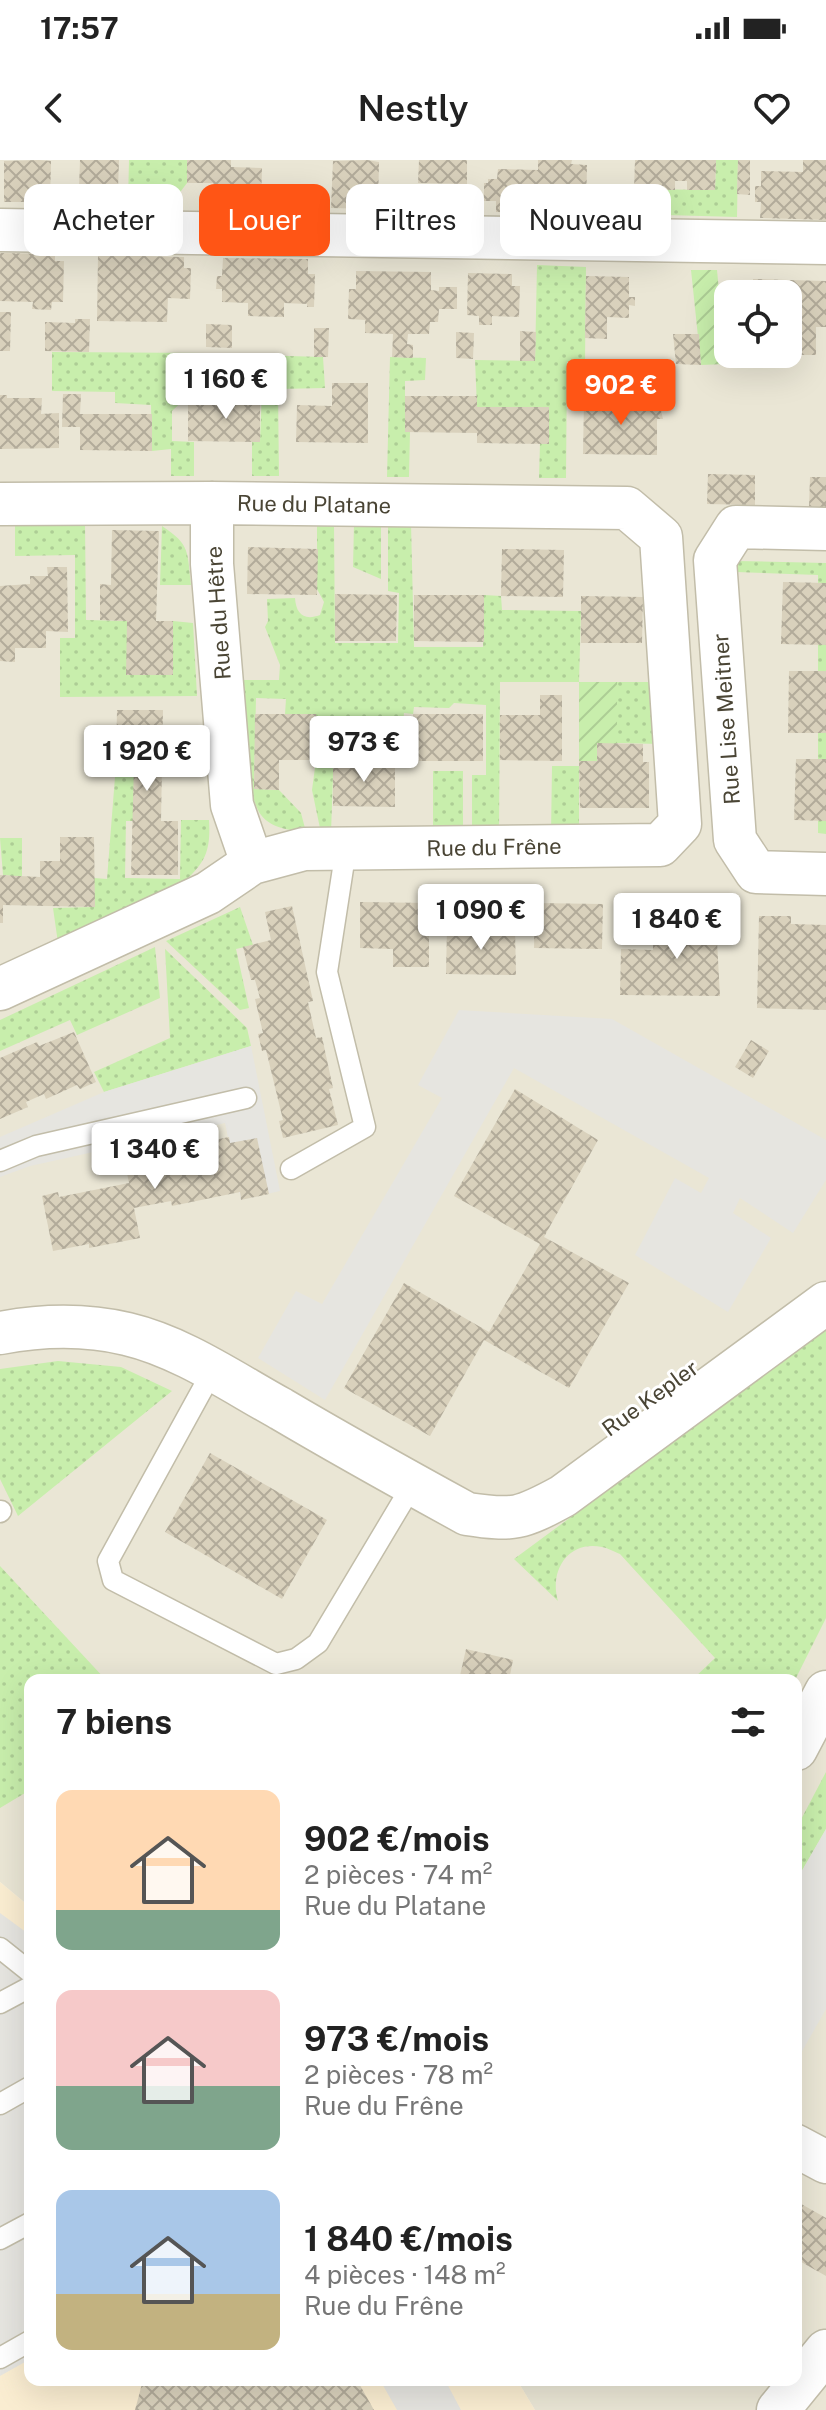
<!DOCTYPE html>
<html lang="fr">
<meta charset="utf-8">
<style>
:root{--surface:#fff;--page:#f2f2f2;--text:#222;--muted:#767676;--accent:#ff5515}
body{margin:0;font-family:"Public Sans",sans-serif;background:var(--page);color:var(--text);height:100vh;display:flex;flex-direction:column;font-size:30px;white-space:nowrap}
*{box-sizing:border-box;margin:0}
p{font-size:26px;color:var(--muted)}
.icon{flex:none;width:44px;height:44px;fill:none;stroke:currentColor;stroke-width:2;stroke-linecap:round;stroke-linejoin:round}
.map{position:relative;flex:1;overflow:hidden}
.panel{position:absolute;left:24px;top:1514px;width:778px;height:712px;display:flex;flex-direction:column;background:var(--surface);border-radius:16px;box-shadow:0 8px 32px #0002}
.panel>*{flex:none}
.guide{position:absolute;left:24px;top:24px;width:778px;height:72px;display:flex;gap:16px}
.buttons{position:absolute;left:714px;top:120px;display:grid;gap:16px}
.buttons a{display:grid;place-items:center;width:88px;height:88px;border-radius:16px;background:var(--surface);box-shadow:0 8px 32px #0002;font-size:40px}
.price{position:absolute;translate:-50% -68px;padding:0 18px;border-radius:8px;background:#fff;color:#222;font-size:26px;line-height:52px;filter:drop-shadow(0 2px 4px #0008)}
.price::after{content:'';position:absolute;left:50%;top:48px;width:24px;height:18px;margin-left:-12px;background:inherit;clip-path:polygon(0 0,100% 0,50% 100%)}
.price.on{background:var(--accent);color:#fff}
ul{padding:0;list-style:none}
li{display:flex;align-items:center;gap:24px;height:200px;padding:0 32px}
li span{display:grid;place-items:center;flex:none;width:224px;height:160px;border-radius:16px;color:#555}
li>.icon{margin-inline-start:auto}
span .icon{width:96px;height:96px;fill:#fffc;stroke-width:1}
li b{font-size:34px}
h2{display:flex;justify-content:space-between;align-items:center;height:96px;padding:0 32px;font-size:34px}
.pill{padding:0 28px;border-radius:16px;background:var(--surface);box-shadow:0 8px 32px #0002;font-size:28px;line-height:72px}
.pill.on{background:var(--accent);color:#fff}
.status{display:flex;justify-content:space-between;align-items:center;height:56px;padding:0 40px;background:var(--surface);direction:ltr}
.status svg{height:22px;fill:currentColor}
header{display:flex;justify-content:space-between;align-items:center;height:104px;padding:0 32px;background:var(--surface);font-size:36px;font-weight:600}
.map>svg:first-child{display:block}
.residential{fill:#eae6d5;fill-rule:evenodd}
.commercial{fill:#faedd1}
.grass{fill:url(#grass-dots)}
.garden{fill:url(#garden-furrows)}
.parking{fill:#e6e5e0}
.building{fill:url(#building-cross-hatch)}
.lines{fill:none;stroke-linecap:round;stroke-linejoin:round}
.lane-casing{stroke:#c2bda9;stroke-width:23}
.street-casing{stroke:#c2bda9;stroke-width:45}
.lane{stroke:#fff;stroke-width:20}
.street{stroke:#fff;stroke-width:42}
.labels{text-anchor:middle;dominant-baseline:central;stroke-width:6;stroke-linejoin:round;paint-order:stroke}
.street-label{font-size:22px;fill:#4a4535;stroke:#fff}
</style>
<div class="status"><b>17:57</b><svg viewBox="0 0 49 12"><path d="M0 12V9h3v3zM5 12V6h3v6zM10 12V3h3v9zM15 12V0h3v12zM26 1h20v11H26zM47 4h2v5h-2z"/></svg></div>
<header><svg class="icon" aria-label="back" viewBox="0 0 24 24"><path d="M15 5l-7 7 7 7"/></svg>Nestly<svg class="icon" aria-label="heart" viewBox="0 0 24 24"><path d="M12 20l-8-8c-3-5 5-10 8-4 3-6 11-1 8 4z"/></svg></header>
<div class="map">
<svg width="826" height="2250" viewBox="0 0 826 2250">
<defs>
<pattern id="grass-dots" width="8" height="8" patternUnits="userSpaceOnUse" patternTransform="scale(2)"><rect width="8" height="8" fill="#c8eeac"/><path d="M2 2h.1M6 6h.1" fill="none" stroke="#adcd95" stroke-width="1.8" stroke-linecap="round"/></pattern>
<pattern id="garden-furrows" width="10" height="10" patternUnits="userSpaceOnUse" patternTransform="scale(2)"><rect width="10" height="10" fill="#c8eeac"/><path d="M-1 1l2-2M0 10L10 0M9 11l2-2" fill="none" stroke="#adcd95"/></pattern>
<pattern id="building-cross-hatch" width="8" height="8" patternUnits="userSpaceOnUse" patternTransform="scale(2)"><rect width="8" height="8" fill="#d9d1bc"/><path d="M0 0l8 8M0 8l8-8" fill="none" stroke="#b2ab9a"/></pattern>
</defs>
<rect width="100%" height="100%" fill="#f6f3e8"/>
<path class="residential" d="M0,0H826V2250H535L517,2220H796V1520H30V1747L0,1722ZM728,134H788V194H728Z"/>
<path class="commercial" d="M0,1722L30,1747V2220H517L535,2250H0Z"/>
<path class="grass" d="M129,0H187V23L172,43L128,42Z
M716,0H738L737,57L630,54L634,29L715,30Z
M537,105L586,107L585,202H567L566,318H539L540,283L549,247H477L475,200L535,201Z
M52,192L206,193L205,229H195L172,251V281L194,282V316H171V289L152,291L151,245L115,243V232L52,231Z
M222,194L323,197L325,228L278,229L279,316H252V282H260L262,229L224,224Z
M390,197L426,198L425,220L405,221V272H410L409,317H387Z
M15,362H85L86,460L127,461V515H172L173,461L193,463L197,536L60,537V478H75V395L15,396Z
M317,363H334L335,483H398L399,433L388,431V363H411L414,487H483L484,435L501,436L502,450L581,451L579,522H500L499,674L472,673V615H486V545L454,543L449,548L414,547L413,554L404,553L402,574L400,578L369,576L359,588H334L331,673H321L312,630L316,600V555L285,554L286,539L256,538L254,629L279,630L301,653L306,672C290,670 272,669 261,655C244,632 244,552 242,520H279L280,505L265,467L268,461L267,439L295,438C296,454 304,461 320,455L324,442L317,429Z
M354,363H381V419L353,407Z
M162,366C191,385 187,392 191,425H160Z
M736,401L826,403V674L818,673V415L736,412Z
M617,522H656L660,584L617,583Z
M116,604H134V661H126L125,718L180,719L181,660H209C211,691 205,704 181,724L58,783L53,748L94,747V718L107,719Z
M552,606H579V673L551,674Z
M433,611H463V674L433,673Z
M0,678H22V717L3,715Z
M240,747L253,785L236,789L249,848L240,850L166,781Z
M155,787L160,838L77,875L70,860L0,891V860Z
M165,789L247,868L251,886L104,932L94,912L170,878Z
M826,1169V1458L795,1520H692L715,1498L620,1394C615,1392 608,1388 602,1387C568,1380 549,1411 558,1441L514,1399Z
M58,1201L121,1207L172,1231L18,1356L0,1319V1209Z
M0,1406L106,1520H30V1630L0,1648Z
M826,1612V1669L796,1721V1669Z"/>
<path class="garden" d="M691,110H717L726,204L701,205Z
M579,522H617V583L597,601H579Z"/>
<path class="parking" d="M459,850L612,859L826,980V1020L793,1073L740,1038L733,1053L771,1078L728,1152L635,1095L675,1018L701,1033L709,1018L514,908L325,1240L258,1198L296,1131L322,1144L442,938L418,925Z
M251,886L280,1031L241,1040L225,963L30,1006L0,1017V977L104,932Z
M826,1669V1849L796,1902V1721Z
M0,1753L30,1775V2210L25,2202L0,2216Z
M380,2220H445L461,2250H397Z"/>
<path class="building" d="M39,0L51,1L50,42H4V1Z
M80,0H119L118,29L79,28Z
M187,0H231V7L262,8L261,46L213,45V23H187Z
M367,0L379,2L378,49L331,48L333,1Z
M419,0H467V24L418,23Z
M538,0H572L571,4L587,5L586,54L496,52V41H484V23H488V19H497L498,9L538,10Z
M635,0H716L715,30H687V21H675V30L634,29Z
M738,0H750V35L737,34Z
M803,0H826V60L760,58L761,42H755V26H761V11L803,12Z
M0,93L55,94V101H64L63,142H52L51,150L32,149L33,142L0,141Z
M98,95L184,97V108H191L190,139L168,138L167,162L97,161Z
M223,98L308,99V114H315L314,147H307V144L284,143V157L248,156V143L222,142V129H216L217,116H222Z
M356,111L431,112V130L439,131V127H457V149H439L438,162H430L429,174H408L407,184L413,185V198L392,197L393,174L365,173V160L348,159L349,129H356Z
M468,113L512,114V126H520L519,157L492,156V165H479V156L467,155Z
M586,116L629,117V137H635V146L629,145V158L607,157V179L585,178Z
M753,119L826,121V167H816V195H795L796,174H788V134H753Z
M0,152H11L10,191H0Z
M75,159H90L89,192L45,191V162L75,163Z
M206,164L232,165V188L206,187Z
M314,168H329L328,197H314Z
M520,171L536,172L535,201H520Z
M456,172L474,173L473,199L456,198Z
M673,174H699L701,205L676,204Z
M332,223H368V283L296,282L297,245L332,246Z
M63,234H81L80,254H152V291L80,290V267H62Z
M0,235H7V238H42L41,254L59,253V288L0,289Z
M225,236H257V245H260V282L188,281V245H225Z
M405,236H477V247H549V284L477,283V273L405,272Z
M584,240H651L652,247L660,246L663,259H657V295L583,294Z
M708,314L755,315V345L707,344Z
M810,317H826V347H809Z
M112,370L159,371L156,461H173V515H126L127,461L100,460V424L111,425Z
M248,387L318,389L317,435L247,434Z
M502,389L564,390L563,437L501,436Z
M47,407H67L68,472L46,471V488H15V502L0,501V426L30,424V416H48Z
M783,422L826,423V485L781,484Z
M335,434L397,435L396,481H335Z
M414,435H484V482L414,481Z
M581,436L643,437L642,483H581Z
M789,511H826V573H788Z
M540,535H562V601L500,600V555H540Z
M117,550H163L161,661H178V715H131L134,604H116Z
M255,554H316V600H279V630L254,629Z
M413,554H483V601H413Z
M597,583L643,584V602H649V648H580L579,601H597Z
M796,599H826V661L794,660Z
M333,600L395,601V647L333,646Z
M60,677H94L95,747L3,745V763H0V715L40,717V701H60Z
M360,742L429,743V807H393V789L360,788Z
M535,743L603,744L602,789L534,788Z
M682,744H715L720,836L620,835L621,789L653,790V782H670L669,790H682Z
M292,746L313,841L308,842L316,878L322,877L333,928L329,929L338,965L283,978L279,961L283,960L266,890L262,891L258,874L263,873L255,839L260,838L255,820H251L243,787L271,780L265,752Z
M759,756H791V764L826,765V850L757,848Z
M447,768L515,769L516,815L446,814Z
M74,872L96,922L80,929L77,925L46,939L44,934L26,942L28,947L0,959V898L37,882L39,886Z
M751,880L769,891L753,918L735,907Z
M515,929L598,980L544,1077L629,1123L569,1228L484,1180L430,1276L344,1228L404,1123L489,1172L540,1084L454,1036Z
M229,977L230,983L257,978L269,1034L241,1040L240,1032L172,1046L171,1041L134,1048L140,1078L89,1088V1084L53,1091L42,1036L58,1032L59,1037L129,1023L123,993L140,989L141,994L175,987L176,992L195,988L194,984Z
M210,1293L327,1360L282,1439L165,1372Z
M466,1489L513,1500L510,1515L525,1520H459Z
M796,2041L826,2058V2116L796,2099Z
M143,2220H357L374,2250H135Z"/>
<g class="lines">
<defs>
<path id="lane" d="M0,1001L36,986L246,938
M291,1009L365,967L327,812L346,689
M213,1210L108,1401L113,1420L276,1504L296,1499L318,1483L413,1324
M0,1352L1,1351
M0,1788L30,1812
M0,1843L30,1827
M0,1944L30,1927
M0,2079L30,2063
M0,2198L30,2181"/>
<path id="street" d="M0,70L826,83
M212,343V404L232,645L252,703
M0,344L212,343L627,348L661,377L680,664L660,685L304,689L252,703L208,733L0,829
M826,369L736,367L715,400L735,680L756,712L826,714
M0,1173C43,1165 85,1164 127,1174C182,1187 232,1222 281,1249C342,1285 405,1320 467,1354C514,1361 521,1359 563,1336L826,1143
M796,1589L826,1532
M796,1986L826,2002
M778,2250L826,2191"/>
</defs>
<use href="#lane" class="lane-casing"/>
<use href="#street" class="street-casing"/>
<use href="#lane" class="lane"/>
<use href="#street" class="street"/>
</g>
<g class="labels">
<g class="street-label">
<text transform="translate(314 344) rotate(1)">Rue du Platane</text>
<text transform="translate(218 453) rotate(-94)">Rue du Hêtre</text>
<text transform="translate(726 559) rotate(-94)">Rue Lise Meitner</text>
<text transform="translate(494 687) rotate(-1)">Rue du Frêne</text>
<text transform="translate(650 1238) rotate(-36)">Rue Kepler</text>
</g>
</g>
</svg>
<div class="buttons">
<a><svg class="icon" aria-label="locate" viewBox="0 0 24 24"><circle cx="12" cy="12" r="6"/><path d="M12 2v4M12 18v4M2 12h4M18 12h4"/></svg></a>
</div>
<b class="price" style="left:226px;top:261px">1 160 €</b>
<b class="price on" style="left:621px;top:267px">902 €</b>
<b class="price" style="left:364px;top:624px">973 €</b>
<b class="price" style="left:147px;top:633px">1 920 €</b>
<b class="price" style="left:481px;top:792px">1 090 €</b>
<b class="price" style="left:677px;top:801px">1 840 €</b>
<b class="price" style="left:155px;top:1031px">1 340 €</b>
<div class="guide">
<a class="pill">Acheter</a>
<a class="pill on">Louer</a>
<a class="pill">Filtres</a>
<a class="pill">Nouveau</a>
</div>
<section class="panel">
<h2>7 biens<svg class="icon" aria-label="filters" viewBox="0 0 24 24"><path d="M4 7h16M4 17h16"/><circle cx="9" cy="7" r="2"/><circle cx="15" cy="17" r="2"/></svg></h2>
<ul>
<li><span style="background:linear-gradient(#ffd9b3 75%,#7fa58c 0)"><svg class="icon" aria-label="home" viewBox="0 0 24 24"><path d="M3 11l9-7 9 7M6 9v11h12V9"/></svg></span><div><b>902 €/mois</b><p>2 pièces · 74 m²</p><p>Rue du Platane</p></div></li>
<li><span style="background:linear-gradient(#f6c9c9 60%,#7fa58c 0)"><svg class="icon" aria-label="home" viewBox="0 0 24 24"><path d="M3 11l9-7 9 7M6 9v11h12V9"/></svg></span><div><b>973 €/mois</b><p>2 pièces · 78 m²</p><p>Rue du Frêne</p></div></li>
<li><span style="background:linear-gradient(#a9c7e8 65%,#c2b280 0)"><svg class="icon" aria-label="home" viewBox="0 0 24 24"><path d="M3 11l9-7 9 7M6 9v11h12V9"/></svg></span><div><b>1 840 €/mois</b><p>4 pièces · 148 m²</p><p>Rue du Frêne</p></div></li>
</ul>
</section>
</div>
